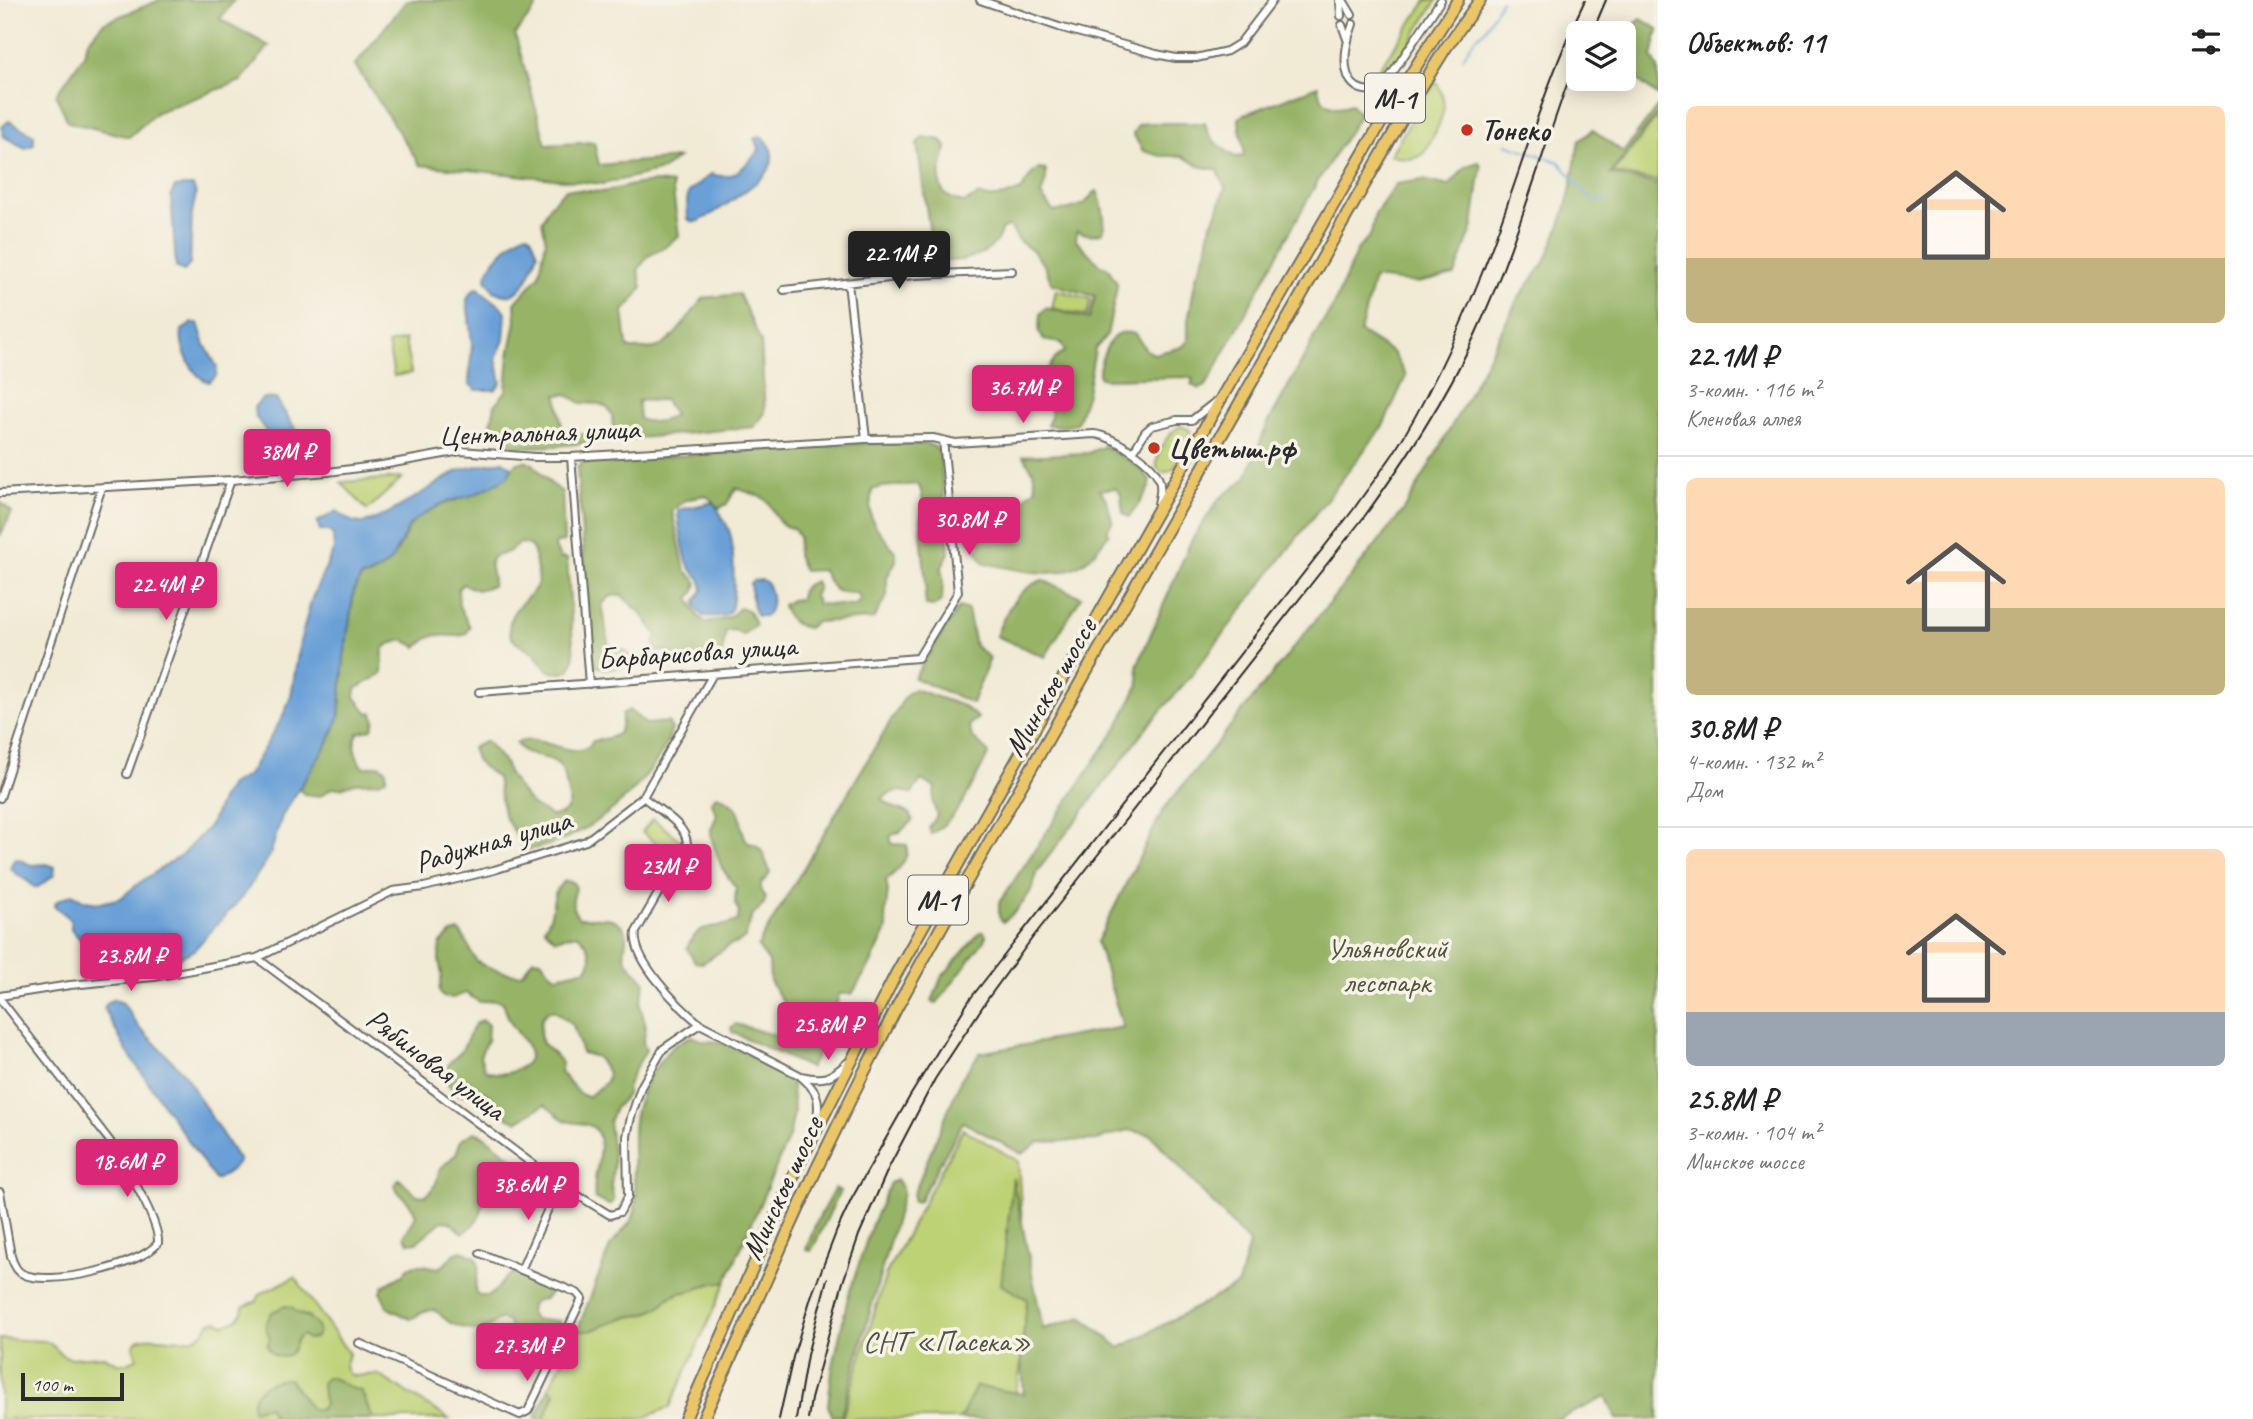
<!DOCTYPE html>
<html lang="ru">
<meta charset="utf-8">
<style>
:root{--surface:#fff;--page:#f2f2f2;--text:#222;--muted:#767676;--line:#e0e0e0;--accent:#db2777}
body{margin:0;font-family:Caveat,sans-serif;background:var(--page);color:var(--text);height:100vh;display:flex;flex-direction:column;font-size:26px;white-space:nowrap}
*{box-sizing:border-box;margin:0}
p{font-size:23px;color:var(--muted)}
.icon{flex:none;width:38px;height:38px;fill:none;stroke:currentColor;stroke-width:2;stroke-linecap:round;stroke-linejoin:round}
.map{position:relative;flex:1;overflow:hidden}
.sheet{display:flex;flex-direction:column;background:var(--surface);width:595px}
.sheet>*{flex:none}
.controls{position:absolute;left:1566px;top:21px;display:grid;gap:14px}
.controls a{display:grid;place-items:center;width:70px;height:70px;border-radius:10px;background:var(--surface);box-shadow:0 4px 18px #0003;font-size:35px}
.scale{position:absolute;left:21px;bottom:18px;width:103px;box-sizing:border-box;padding-left:7px;border:4px solid #2b2b2b;border-top:0;font-size:19px;line-height:24px;white-space:nowrap;color:#2b2b2b;-webkit-text-stroke:5px #f7f3e8;paint-order:stroke}
.price{position:absolute;translate:-50% -60px;padding:0 16px;border-radius:7px;background:var(--accent);color:#fff;font-size:23px;line-height:46px;filter:drop-shadow(0 2px 4px #0008)}
.price::after{content:'';position:absolute;left:50%;top:42px;width:21px;height:16px;margin-left:-10px;background:inherit;clip-path:polygon(0 0,100% 0,50% 100%)}
.price.on{background:#222;color:#fff}
ul{padding:0;list-style:none}
li{display:grid;align-content:center;gap:14px;height:371px;padding:0 28px}
li+li{border-top:2px solid var(--line)}
li span{display:grid;place-items:center;height:217px;border-radius:10px;color:#555}
li>.icon{margin-inline-start:auto}
span .icon{width:126px;height:126px;fill:#fffc;stroke-width:1}
li b{font-size:30px}
h2{display:flex;justify-content:space-between;align-items:center;height:84px;padding:0 28px;font-size:30px}
main{display:flex;flex:1;min-height:0}
.map>svg:first-child{display:block}
.green{fill:#bdd174;stroke:#747e50;stroke-width:2;fill-rule:evenodd}
.forest{fill:#96b366;stroke:#606f48;stroke-width:2;fill-rule:evenodd}
.water{fill:#6aa0d7;stroke:#4a6681;stroke-width:2}
.lines{fill:none;stroke-linecap:round;stroke-linejoin:round}
.stream{stroke:#6aa0d7;stroke-width:2}
.minor-casing{stroke:#706e66;stroke-width:10}
.trunk-casing{stroke:#706e66;stroke-width:14}
.minor{stroke:#fff;stroke-width:6}
.trunk{stroke:#ebc669;stroke-width:10}
.rail{stroke:#2b2b2b;stroke-width:2}
.poi-dot{fill:#c8321e;stroke:#f7f3e8;stroke-width:2.5}
.labels{text-anchor:middle;dominant-baseline:central;stroke-width:7;stroke-linejoin:round;paint-order:stroke}
.shield{fill:#f7f3e8;stroke:#686764;stroke-width:2}
.shield-label{font-size:28px;font-weight:bold;fill:#2b2b2b}
.poi-label{font-size:30px;font-weight:bold;fill:#2b2b2b;stroke:#f7f3e8;text-anchor:start}
.street-label{font-size:30px;fill:#2b2b2b;stroke:#f7f3e8}
.park-label{font-size:30px;fill:#50543d;stroke:#f7f3e8}
</style>
<main>
<div class="map">
<svg width="1658" height="1419" viewBox="0 0 1658 1419">
<rect width="100%" height="100%" fill="#f7f3e8"/>
<filter id="ink" filterUnits="userSpaceOnUse"><feTurbulence type="fractalNoise" baseFrequency=".0143" numOctaves="2"/><feDisplacementMap in="SourceGraphic" scale="14" xChannelSelector="R" yChannelSelector="G"/><feConvolveMatrix kernelMatrix="1 2 1 2 8 2 1 2 1" color-interpolation-filters="sRGB"/></filter>
<filter id="wash" filterUnits="userSpaceOnUse"><feTurbulence type="fractalNoise" baseFrequency=".00686" numOctaves="4" result="noise"/><feDisplacementMap in="SourceGraphic" scale="28" xChannelSelector="R" yChannelSelector="G"/><feGaussianBlur stdDeviation="1.57" result="paint"/><feColorMatrix in="noise" values="0 0 0 0 0 0 0 0 0 0 0 0 0 0 0 0 0 1.4 0 .05"/><feComposite in="paint" operator="in"/></filter>
<g filter="url(#wash)">
<rect width="100%" height="100%" fill="#f1ead5"/>
<path class="green" d="M1427,0H1437L1383,84L1376,87H1366Z
M1437,83C1450,104 1442,121 1431,140C1428,147 1425,154 1417,157C1409,161 1399,158 1390,155L1434,84Z
M1658,116V181L1613,173Z
M1056,290L1091,299L1087,316L1052,308Z
M405,340L411,373L394,376L388,344Z
M1181,426L1190,430V439L1174,468L1170,471L1163,473L1157,468C1155,454 1168,432 1181,426Z
M402,478L367,510L341,482Z
M653,819L680,840L671,853H667L642,832Z
M963,1129L1018,1161L1027,1298L1030,1315L1011,1419H842L886,1274Z
M295,1277L349,1354L345,1367L348,1374L355,1376L377,1374L449,1419H375L372,1417L361,1391C347,1389 339,1378 327,1377L322,1383L324,1405L319,1410L311,1409L289,1379C270,1385 251,1385 252,1409L268,1406L275,1419H0V1339L45,1341L52,1345L62,1355L70,1358L104,1356L117,1363L124,1364L137,1359L133,1346L137,1340C160,1331 197,1354 210,1322L217,1321L224,1325C234,1322 242,1318 243,1307L257,1301L260,1294ZM296,1313L310,1317C304,1330 296,1339 291,1353L267,1346L270,1339Z
M726,1282L670,1407L641,1419H544L555,1393L549,1388L577,1331H590L623,1318L646,1314L660,1307L668,1298L679,1293L691,1291L713,1283Z"/>
<path class="forest" d="M160,0H234L220,19L269,46L241,81L157,112L129,137L68,122L56,95L84,55L88,41L103,23Z
M407,0H533L536,2V8L515,34L546,145L594,142L599,165L678,158L662,170L603,184L420,165L355,65Z
M1641,19L1658,29L1652,57L1658,69V96L1624,69C1624,47 1621,33 1641,19Z
M1318,86C1320,105 1334,111 1351,104L1359,113L1357,119L1316,184L1206,386L1200,389L1191,385L1193,379L1185,377L1104,379L1099,377C1098,365 1107,340 1118,334C1123,331 1130,333 1135,334L1146,350L1154,354L1182,347L1188,341V321L1196,277L1206,252L1211,223L1216,215L1225,188L1218,170L1199,166L1182,156H1161L1143,151L1133,134L1138,125L1146,123H1205C1208,141 1222,147 1235,157L1244,156C1245,143 1239,132 1239,118L1243,115Z
M1658,106V113L1610,174L1658,184V1419H1617L1606,1397L1559,1419H960L976,1386L1024,1394L1021,1357L1027,1299L1001,1285L1013,1178L1043,1329L1082,1317L1120,1348L1238,1285L1249,1243L1151,1135L1128,1130L1097,1140L1038,1142L1022,1154L963,1122L919,1201L913,1202V1195L961,1079L980,1053L1123,1027L1097,942L1163,810L1404,510L1463,406L1518,299L1545,262L1562,220L1570,192L1579,141L1593,130L1623,152Z
M924,137L941,140L946,147C942,174 928,194 964,203L979,195L987,198L1005,196L1021,190L1031,175L1038,169L1046,170V179L1041,195L1053,211C1059,212 1080,207 1085,203C1090,199 1091,194 1097,191C1102,201 1106,221 1103,232C1093,236 1087,235 1077,231L1076,240L1100,265L1108,268L1117,283L1116,292L1107,335L1095,349L1087,393L1077,423L1069,426L1047,425L1051,417V408L1046,401C1047,377 1043,365 1065,351L1061,343L1044,340L1039,332L1040,314L1046,308L1089,319L1095,296L1052,284L1045,267L1034,252L1019,241L1009,226L1001,230C995,256 963,262 940,261L933,255L917,143Z
M1479,162L1481,166L1473,226L1455,275L1417,283L1374,278L1360,332L1393,353L1406,376L1383,426L1190,677L1147,727L1036,873C1035,891 1018,911 1003,922L999,917V903L1118,726L1139,684L1137,666L1191,541L1219,499L1246,478L1268,423L1305,356L1315,335L1334,305L1357,250L1371,234L1375,214L1396,184L1423,180L1449,186L1466,166Z
M655,182L672,184L679,236L665,247L648,256L638,270L642,288L631,303L623,311L627,345L629,349C638,349 649,350 658,347C673,342 692,311 704,298L739,294L761,342L765,413L754,427L555,446L518,447L502,438L491,424L495,405L506,391L509,356L516,321L515,303L539,276L546,241L542,221L550,205L566,189L603,192L637,184ZM566,394L581,403L599,404L607,407L612,415L613,430L607,436L563,433L557,395ZM665,400L674,415C662,423 651,424 639,419L638,401Z
M867,443L927,444L935,447L940,454L949,553L941,569L943,578L942,600L935,606L926,605L925,596L926,587C925,566 921,544 921,523C921,508 926,498 918,484L881,487L872,490L870,508L871,516L874,524L896,553V561L887,577V596L873,619L815,622L808,628C795,626 786,618 783,605L791,600L800,599C801,589 805,585 815,581L818,588L814,596L818,604L854,606L861,600L856,593C828,593 835,589 822,570L804,571L797,555L799,537L794,529L785,526L778,520L769,503L762,497L736,488L727,504L719,508L712,500L704,495L686,500L672,511L685,570L697,582L695,591L689,598L698,616L705,622C720,620 730,620 739,608L748,610L756,625L742,635L734,630L726,631L721,658C706,666 693,665 676,665L666,650L657,652L654,644L657,635L641,613L621,595L611,596L602,604L608,643L617,649L625,650L631,656L629,664C620,670 601,670 592,664L577,468L583,462Z
M1105,446C1116,454 1151,471 1150,484C1148,494 1135,508 1129,517L1123,513L1121,495L1116,488L1099,490C1110,499 1107,509 1113,521L1107,530L1109,534C1102,542 1095,554 1087,560C1058,583 1017,569 984,563L967,536L976,510L983,511L987,505L1016,506L1036,488L1033,471L1023,456L1088,453Z
M525,461L533,464L549,482L562,492L564,542L556,543L555,547L560,558L567,559L574,659L570,669L564,673C544,673 546,666 534,654C526,647 512,644 510,633C506,609 527,602 536,587C540,581 537,577 537,571C534,557 538,544 520,543L508,552L493,557L490,563L493,579L492,586L477,590L463,584L458,589L459,606L470,627L466,634C453,639 437,633 431,636C426,639 423,644 417,647L404,640L389,644L383,649L382,674L356,689L355,697L367,712L373,713L375,721L372,729L358,733C352,745 355,757 363,768L380,765L386,770V778L379,782L355,783L341,788H332L320,796L304,794L299,789L327,744L339,718L344,657L354,590L362,577C384,574 397,553 406,534C409,528 409,525 414,521C438,501 467,500 492,485C496,482 502,480 506,477C515,469 510,464 525,461Z
M0,502L12,512L0,536Z
M1042,580L1081,597L1045,657L996,636C1006,611 1016,590 1042,580Z
M959,607L968,610L975,646L990,658L972,703L914,678Z
M914,689L963,706L978,718L969,725L972,737L989,753C973,782 961,817 931,834L929,828L937,816L933,803L935,787L921,780L912,793C899,790 892,790 882,799L893,807L909,813L913,820L900,832L890,836L892,844L907,845C909,860 898,871 886,880L888,891L885,917L887,929L871,963L852,994H839L837,1003L839,1014L810,1068L732,1032L731,1028L736,1024L778,1036L790,1014L770,981L769,962L758,947L761,940L906,695Z
M629,710L646,724L668,722L672,729C655,784 583,845 524,850L504,815L497,778L477,762L472,748L486,741L506,765L508,773L521,792L531,804L551,816C559,815 566,814 569,805C571,798 567,791 566,784C563,746 530,766 516,743C540,731 579,766 593,741C612,737 623,739 622,714Z
M717,795C753,812 733,820 748,843C765,845 763,858 770,871L767,878L761,883V891L766,898L763,905L752,916L745,938L738,943L730,945L703,963L695,962L687,948C702,916 718,933 738,920L739,911L735,904L736,888L722,868L711,837V829L717,815L711,801Z
M565,881L573,882L576,888C572,901 570,907 579,918C596,919 620,912 626,934C627,942 623,949 625,956C628,967 639,973 645,982L640,1005L646,1027L643,1043L646,1050C638,1066 627,1077 627,1095L615,1108L609,1122L614,1162L611,1186L614,1201L609,1205L595,1198C590,1177 609,1143 594,1128C587,1122 575,1124 567,1121C558,1118 553,1110 544,1105L517,1121C495,1115 503,1099 482,1091C463,1099 454,1096 444,1077L449,1063L461,1052L475,1024L482,1020L488,1025L487,1040L480,1056L485,1070C496,1075 507,1075 518,1069C544,1056 519,1037 511,1023C507,1017 506,1009 503,1002L495,1000L479,1002L466,993L452,998L443,997L439,991L442,975L439,960L440,944L452,933L459,931C468,940 469,950 476,960C480,966 516,977 522,973C526,970 530,963 533,959L541,960L550,972L557,976L587,969C596,957 588,943 577,934L555,939L544,928C558,912 547,893 565,881ZM554,1010L573,1025L582,1053L597,1057L608,1073L606,1082L588,1097L580,1094L560,1072L562,1064C549,1043 535,1051 542,1018L547,1012Z
M980,932H984L986,936L983,942L937,1003L932,1002L941,978Z
M692,1036L703,1041L722,1042L791,1076L794,1113L789,1137L726,1282L713,1283L691,1291L679,1293L668,1298L660,1307L646,1314L623,1318L590,1331H577L610,1247C616,1236 628,1228 633,1217C638,1206 635,1192 634,1180C633,1137 628,1114 650,1076C662,1057 671,1044 692,1036Z
M474,1132L482,1135L519,1163L539,1186C523,1198 519,1178 497,1191C494,1193 487,1199 484,1202C482,1205 482,1209 481,1213C478,1221 469,1230 462,1233L450,1222L442,1221L417,1242L409,1243L404,1236L416,1216C412,1201 400,1198 394,1185L399,1179L417,1195L424,1196C434,1191 438,1181 439,1170L456,1154L461,1140Z
M896,1180L901,1186L903,1193L841,1416L833,1417L828,1406L832,1371L848,1297L872,1224L890,1183Z
M835,1188L840,1191L815,1244L811,1251L806,1250L816,1223Z
M461,1251L476,1257C483,1271 472,1281 476,1294C499,1305 497,1273 519,1273C526,1282 535,1286 546,1287L550,1293L545,1299L537,1300L531,1305L530,1313L534,1320L559,1321V1337L550,1350H541L514,1337L508,1322L501,1319C492,1322 489,1329 481,1332C475,1331 452,1325 449,1322C442,1317 439,1310 430,1310C422,1310 418,1317 410,1319L388,1308L381,1293L383,1286L403,1275L408,1268L415,1265H423L438,1268L444,1265L454,1254Z
M285,1306L292,1307C301,1319 313,1314 319,1332L315,1338L308,1339L302,1335C294,1340 296,1344 292,1351C284,1362 272,1356 267,1346L270,1339L265,1325L272,1312Z
M327,1377C339,1378 347,1389 361,1391L372,1417L375,1419H275L268,1406L252,1410C250,1390 271,1378 289,1379L311,1409L319,1410L324,1405L322,1383Z
M549,1388L555,1393L544,1419H535Z"/>
<path class="water" d="M9,121L34,135V145L25,148L3,136L2,127Z
M760,136C772,142 775,157 769,169C764,179 704,223 693,222C691,221 689,220 688,219L687,201L689,192L711,174C735,182 742,168 758,152L759,147L754,139Z
M184,186H193L196,194L192,213L190,264L184,271L176,267L171,195L175,187Z
M527,233L531,236L538,253C533,265 526,292 510,295C505,296 498,293 494,291L486,279C486,265 514,237 527,233Z
M475,288L480,289C485,299 499,301 506,312L504,340L496,358L501,383L495,390H476L469,383L472,344L467,300L469,295Z
M193,323H198L205,345L217,367L216,376L209,382C192,377 179,347 182,330Z
M263,398L276,399L296,430L311,446L313,459L304,467L290,465L255,416L254,407Z
M503,461L512,467L508,476L491,486L473,495L443,503L418,518L410,524L392,559L385,566L368,576L361,577L354,590L344,657L339,718L327,744L282,816L270,855L244,895L194,950L156,970L100,976L91,973L87,970V947L71,929V922L66,915L54,906L57,901L72,894L85,901L100,903L121,898L139,883L184,853L211,824L222,798L230,785L248,775L282,718L291,696L300,642L312,598L334,549L333,535L329,531L320,530L317,522L337,511C344,517 351,523 361,523C380,523 436,483 456,472C471,465 488,465 503,461Z
M714,502C719,513 729,525 731,537C733,548 737,606 729,612C723,618 710,616 703,616C691,603 695,602 703,590C700,571 696,579 689,566C684,556 678,521 678,510Z
M762,580L767,583C772,595 774,606 766,616H757L753,608L750,583L753,581Z
M18,859L31,865L47,864L55,867L54,875L38,887H34C26,877 17,878 10,867L14,860Z
M114,999L123,1003L138,1026L183,1072L239,1161C234,1169 224,1176 215,1180L126,1050L104,1008L108,1002Z"/>
<g class="lines">
<path class="stream" d="M1462,58L1476,38L1485,30L1501,0
M1506,144L1559,162L1591,200H1607"/>
</g>
</g>
<g filter="url(#ink)">
<g class="lines">
<defs>
<path id="minor" d="M980,0L1059,27L1156,54L1176,58H1196L1227,51L1240,43L1273,0
M1340,0L1341,16
M1343,0L1352,15
M1353,24C1342,51 1337,100 1382,89
M1342,25L1347,39
M1389,109L1382,89L1441,0
M848,283L866,439
M784,290L915,275L1012,271
M1133,452L1145,432L1152,426L1177,420H1192L1215,402
M571,457L589,684
M0,493L231,480L328,472L382,465L461,451L535,457H571L866,439L933,438L955,443L1094,434C1112,436 1150,460 1158,477C1162,486 1160,494 1158,504
M479,692L918,658L958,592L943,440
M127,774L231,480
M643,797C657,809 686,824 687,843L636,932C631,959 679,1007 700,1024L799,1075C818,1091 821,1099 816,1124
M0,798L102,487
M257,958L559,1184L610,1215L620,1212L628,1197L627,1136L631,1117L641,1087L663,1049L700,1024
M0,996L70,985L154,977L257,958L393,891L424,887L494,870L586,841L643,797L713,674
M0,999L109,1140C122,1160 160,1221 158,1243C141,1266 49,1287 23,1274C16,1271 13,1263 11,1256L0,1192
M801,1076C823,1081 830,1079 847,1063
M521,1270L559,1184
M359,1343L520,1415L528,1411L582,1299L577,1293L480,1253"/>
<path id="trunk" d="M685,1419L798,1166L896,974L1222,397L1389,109L1458,0
M703,1419L816,1170L854,1092L897,1007L963,888L1407,110L1445,49L1480,0"/>
</defs>
<use href="#minor" class="minor-casing"/>
<use href="#trunk" class="trunk-casing"/>
<use href="#minor" class="minor"/>
<use href="#trunk" class="trunk"/>
<path class="rail" d="M1592,33L1606,0
M779,1419L793,1357L811,1297L837,1230L852,1198L910,1096L970,999L1353,510C1366,491 1380,473 1393,454C1429,397 1457,335 1482,273C1518,183 1542,88 1585,0
M796,1419L807,1355L827,1279
M808,1419L811,1399L843,1282L859,1235L889,1167L935,1079L989,997L1033,937L1364,517C1406,459 1445,400 1475,335C1517,245 1543,147 1578,54"/>
</g>
</g>
<g class="poi-dot">
<circle cx="1467" cy="130" r="7"/>
<circle cx="1154" cy="448" r="7"/>
</g>
<g class="labels">
<g class="shield">
<rect x="1365" y="73.5" width="60" height="49" rx="5"/>
<rect x="908" y="875.5" width="60" height="49" rx="5"/>
</g>
<g class="shield-label">
<text x="1395" y="98">М-1</text>
<text x="938" y="900">М-1</text>
</g>
<g class="poi-label">
<text x="1481" y="130">Тонеко</text>
<text x="1168" y="448">Цветыш.рф</text>
</g>
<g class="street-label">
<text transform="translate(539 432) rotate(-2)">Центральная улица</text>
<text transform="translate(697 652) rotate(-4)">Барбарисовая улица</text>
<text transform="translate(1050 687) rotate(-60)">Минское шоссе</text>
<text transform="translate(493 841) rotate(-16)">Радужная улица</text>
<text transform="translate(436 1064) rotate(37)">Рябиновая улица</text>
<text transform="translate(782 1188) rotate(-65)">Минское шоссе</text>
</g>
<g class="park-label">
<text x="1387" y="948">Ульяновский<tspan x="1387" dy="34">лесопарк</tspan></text>
<text x="947" y="1341">СНТ «Пасека»</text>
</g>
</g>
</svg>
<div class="controls">
<a><svg class="icon" aria-label="layers" viewBox="0 0 24 24"><path d="M12 4l9 5-9 5-9-5zM3 14l9 5 9-5"/></svg></a>
</div>
<div class="scale">100 m</div>
<b class="price on" style="left:899px;top:291px">22.1M ₽</b>
<b class="price" style="left:1023px;top:425px">36.7M ₽</b>
<b class="price" style="left:287px;top:489px">38M ₽</b>
<b class="price" style="left:969px;top:557px">30.8M ₽</b>
<b class="price" style="left:166px;top:622px">22.4M ₽</b>
<b class="price" style="left:668px;top:904px">23M ₽</b>
<b class="price" style="left:131px;top:993px">23.8M ₽</b>
<b class="price" style="left:828px;top:1062px">25.8M ₽</b>
<b class="price" style="left:127px;top:1199px">18.6M ₽</b>
<b class="price" style="left:528px;top:1222px">38.6M ₽</b>
<b class="price" style="left:527px;top:1383px">27.3M ₽</b>
</div>
<section class="sheet">
<h2>Объектов: 11<svg class="icon" aria-label="filters" viewBox="0 0 24 24"><path d="M4 7h16M4 17h16"/><circle cx="9" cy="7" r="2"/><circle cx="15" cy="17" r="2"/></svg></h2>
<ul>
<li><span style="background:linear-gradient(#ffd9b3 70%,#c2b280 0)"><svg class="icon" aria-label="home" viewBox="0 0 24 24"><path d="M3 11l9-7 9 7M6 9v11h12V9"/></svg></span><div><b>22.1M ₽</b><p>3-комн. · 116 m²</p><p>Кленовая аллея</p></div></li>
<li><span style="background:linear-gradient(#ffd9b3 60%,#c2b280 0)"><svg class="icon" aria-label="home" viewBox="0 0 24 24"><path d="M3 11l9-7 9 7M6 9v11h12V9"/></svg></span><div><b>30.8M ₽</b><p>4-комн. · 132 m²</p><p>Дом</p></div></li>
<li><span style="background:linear-gradient(#ffd9b3 75%,#9aa5b1 0)"><svg class="icon" aria-label="home" viewBox="0 0 24 24"><path d="M3 11l9-7 9 7M6 9v11h12V9"/></svg></span><div><b>25.8M ₽</b><p>3-комн. · 104 m²</p><p>Минское шоссе</p></div></li>
</ul>
</section>
</main>
